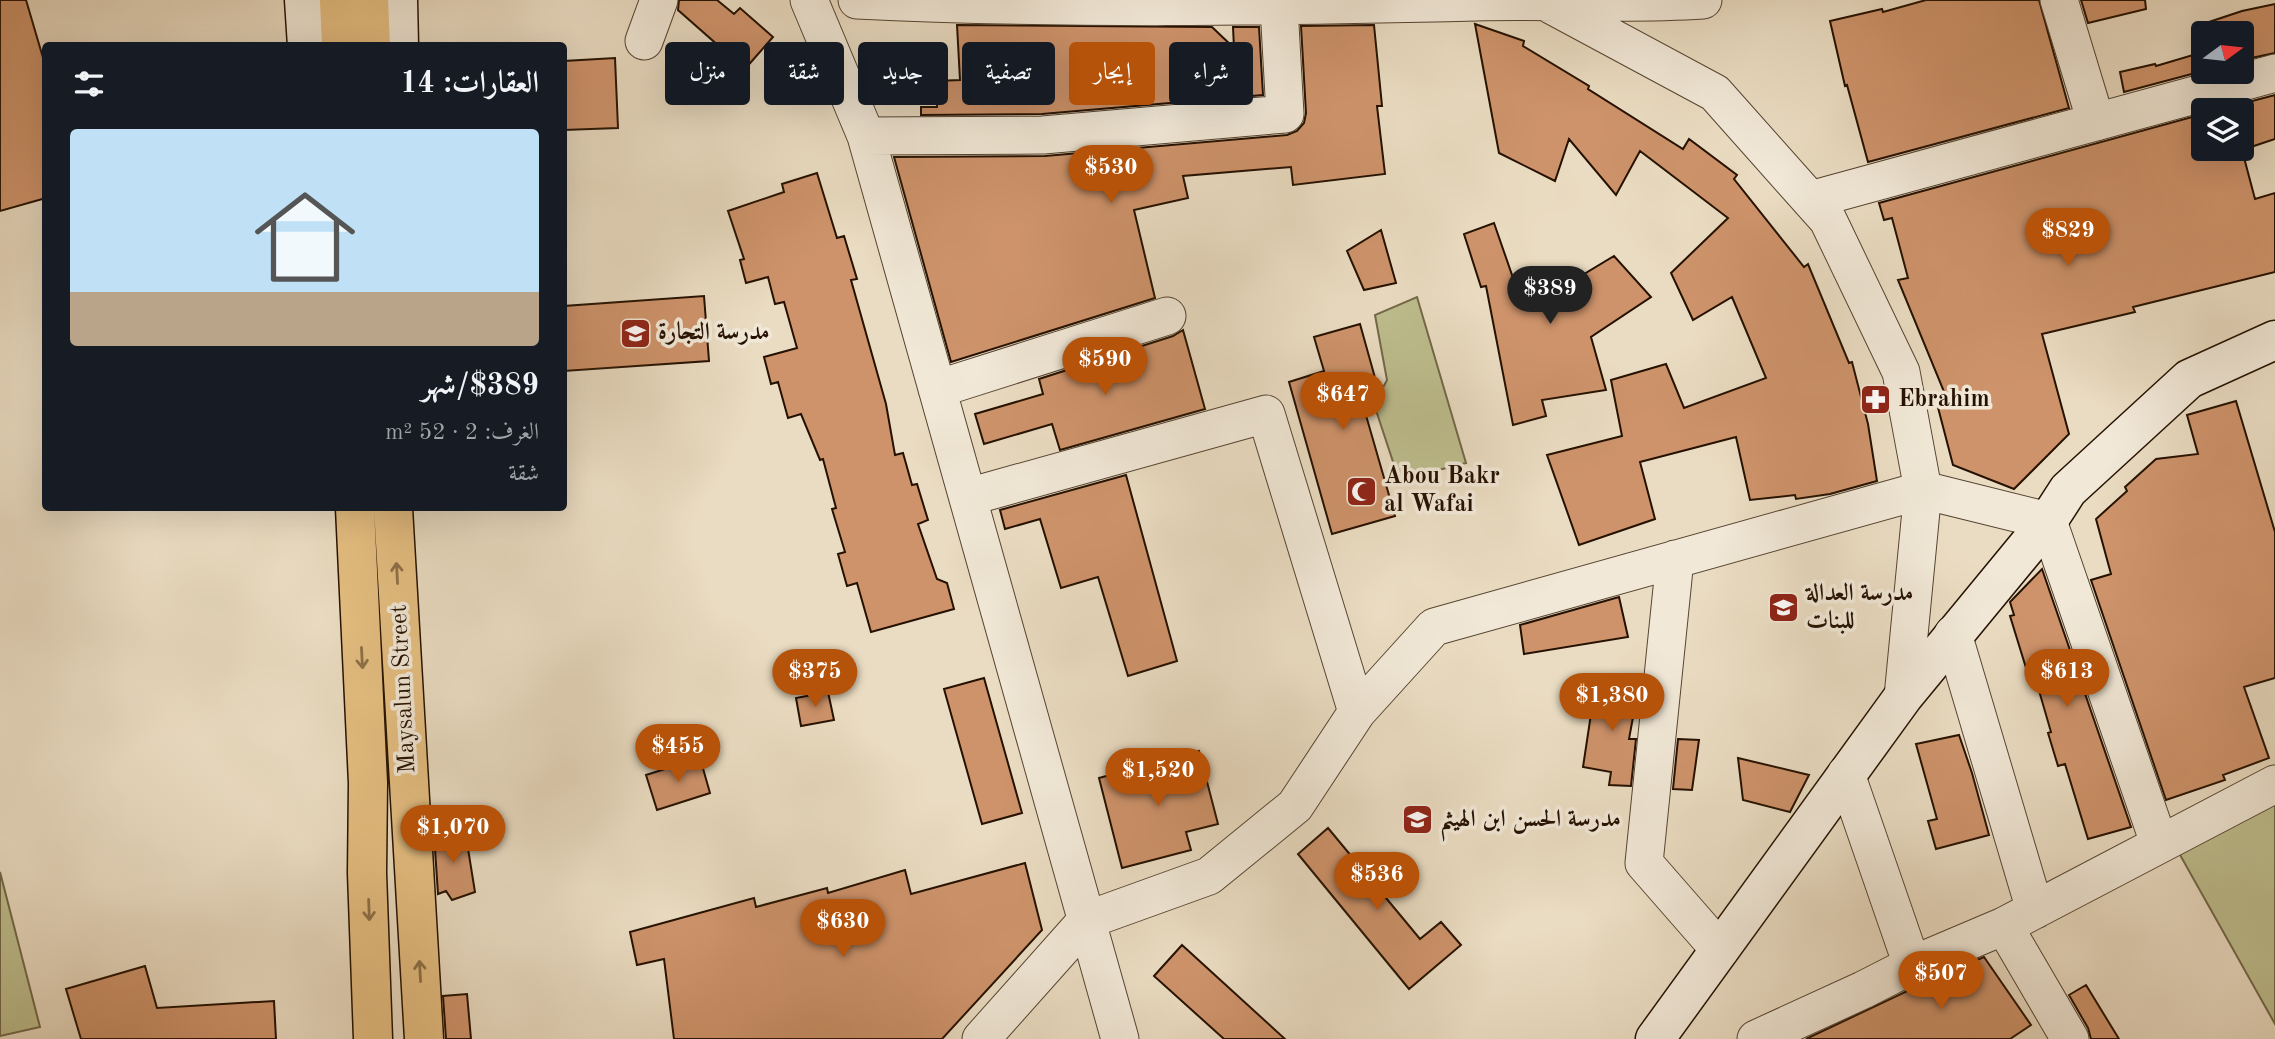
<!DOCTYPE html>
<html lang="ar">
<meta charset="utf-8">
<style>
:root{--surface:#171b24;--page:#20242c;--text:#f1f3f6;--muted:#9ea1a6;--accent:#b45309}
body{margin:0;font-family:"Old Standard TT",Amiri,serif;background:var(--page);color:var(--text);direction:rtl;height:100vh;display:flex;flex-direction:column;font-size:26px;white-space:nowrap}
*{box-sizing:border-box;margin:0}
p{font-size:23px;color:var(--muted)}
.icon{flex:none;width:38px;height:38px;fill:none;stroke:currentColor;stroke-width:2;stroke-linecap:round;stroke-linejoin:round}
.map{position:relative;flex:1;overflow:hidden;direction:ltr}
.panel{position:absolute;left:42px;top:42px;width:525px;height:469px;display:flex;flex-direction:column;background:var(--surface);border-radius:7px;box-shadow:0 7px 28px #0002;direction:rtl}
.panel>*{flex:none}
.guide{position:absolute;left:588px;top:42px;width:665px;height:63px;direction:rtl;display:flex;gap:14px}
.needle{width:46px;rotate:75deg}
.fabs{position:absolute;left:2191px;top:21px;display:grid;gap:14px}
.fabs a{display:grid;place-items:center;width:63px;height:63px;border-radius:7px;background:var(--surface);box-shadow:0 7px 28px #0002;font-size:35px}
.price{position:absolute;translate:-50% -60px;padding:0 16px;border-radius:24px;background:var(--accent);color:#fff;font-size:23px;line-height:46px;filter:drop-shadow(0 2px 4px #0008)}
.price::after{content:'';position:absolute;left:50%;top:42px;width:21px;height:16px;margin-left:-10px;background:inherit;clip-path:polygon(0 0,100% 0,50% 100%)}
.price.current{background:#222;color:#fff}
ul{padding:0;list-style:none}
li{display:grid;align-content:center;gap:14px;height:371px;padding:0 28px}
li span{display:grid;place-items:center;height:217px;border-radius:7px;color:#555}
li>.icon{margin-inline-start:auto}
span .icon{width:126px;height:126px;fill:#fffc;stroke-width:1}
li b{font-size:30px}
h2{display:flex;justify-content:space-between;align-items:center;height:84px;padding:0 28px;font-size:30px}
.tag{padding:0 24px;border-radius:7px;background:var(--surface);box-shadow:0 7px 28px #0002;font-size:24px;line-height:63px}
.tag.current{background:var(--accent);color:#fff}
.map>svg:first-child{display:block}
.green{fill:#bebe8e;stroke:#726848;stroke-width:2}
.building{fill:#ce936b;stroke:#251101;stroke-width:2}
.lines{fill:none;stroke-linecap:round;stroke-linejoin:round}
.street-casing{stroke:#564431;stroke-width:39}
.secondary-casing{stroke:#251101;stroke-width:41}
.primary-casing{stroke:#251101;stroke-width:41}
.street{stroke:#f1e8d7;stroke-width:37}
.secondary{stroke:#f1e8d7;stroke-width:38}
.primary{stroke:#e5be81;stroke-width:38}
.oneway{stroke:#8f7047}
.labels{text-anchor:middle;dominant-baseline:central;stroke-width:7;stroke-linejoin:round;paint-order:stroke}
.poi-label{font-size:24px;font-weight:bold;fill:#251101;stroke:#f1e8d7;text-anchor:start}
.street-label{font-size:24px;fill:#251101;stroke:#f1e8d7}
</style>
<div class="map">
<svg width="2275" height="1039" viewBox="0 0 2275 1039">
<rect width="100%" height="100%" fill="#eadcc2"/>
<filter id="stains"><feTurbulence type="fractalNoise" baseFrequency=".00286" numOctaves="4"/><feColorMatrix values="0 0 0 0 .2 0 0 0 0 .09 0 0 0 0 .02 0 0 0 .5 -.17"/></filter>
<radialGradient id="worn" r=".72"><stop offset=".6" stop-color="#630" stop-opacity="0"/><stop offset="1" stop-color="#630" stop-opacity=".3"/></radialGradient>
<path class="green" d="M1417,297L1466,463L1399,480L1374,404L1387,380L1375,315Z
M2275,794V1024L2175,846Z
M0,872L40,1027L0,1036Z"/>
<path class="building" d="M0,0H26L46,68V198L0,211Z
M679,0H717L734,14L740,8L773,37L745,69L678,10Z
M1926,0H2039L2069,108L1868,162L1847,85L1845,86L1830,21L1882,9L1883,12Z
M2081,0H2145L2146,9L2088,23Z
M2275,4V53L2242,60V33H2209L2206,23L2242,11Z
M1475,24L1524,41L1523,46L1589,86L1588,89L1683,149L1689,139L1737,175L1734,179L1804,267L1808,264L1849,363L1852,362L1868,424L1877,481L1830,494L1796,499L1795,495L1750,500L1736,437L1640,462L1655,519L1579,545L1547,455L1622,436L1611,380L1666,364L1684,408L1766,378L1732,297L1693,320L1671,273L1728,218L1640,151L1616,195L1569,139L1555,181L1499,153Z
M957,25L1212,27L1234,48L1233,27H1259L1263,95L1042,114L921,115V107H937L936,81L960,80Z
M1374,25L1382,106H1377L1385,174L1293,185L1291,167L1183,176L1188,198L1134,210L1155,298L951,362L894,157L1045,156L1287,135L1297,131L1304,123L1306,113L1301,26Z
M2203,52V71L2124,92L2120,72L2155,64L2156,66Z
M615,58L618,128L564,130V61Z
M2275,95V139L2242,150L2255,199L2275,193V272L2133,307L2135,312L2042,334L2069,434L2014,489L1953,465L1935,396L1945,394L1898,280L1908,278L1892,218L1884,220L1879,203L2203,114V149H2242V110H2218Z
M817,173L837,238L844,236L857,279L851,280L886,404L895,455L903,453L912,485L917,484L928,520L918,524L937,579L947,583L954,609L871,632L857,583L847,586L838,554L845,552L832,509L836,508L823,459L820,460L801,414L788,418L778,382L771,384L764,357L797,348L784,302L775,304L768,277L746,283L740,260L744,259L728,211L784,192L782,184Z
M1494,223L1520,298L1574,280L1614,256L1651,297L1591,337L1606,390L1542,400L1546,416L1513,425L1486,286L1481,287L1464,234Z
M1381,230L1396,283L1364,290L1347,251Z
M704,296L709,361L564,371V306Z
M1360,324L1379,392L1361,398L1395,516L1332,534L1289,382L1324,371L1314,337Z
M1183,330L1205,409L1060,450L1052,424L984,444L975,414L1043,394L1039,379L1173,336Z
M2236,401L2275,532V678L2244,687L2269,758L2223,775L2225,780L2166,800L2091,580L2111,574L2096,519L2127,491L2125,487L2156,459L2198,454L2187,415Z
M1126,475L1177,661L1128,676L1098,577L1061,588L1040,519L1005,529L1000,510Z
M2042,569L2131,827L2088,839L2065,764L2058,766L2048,733L2051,732L2033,670L2027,671L2010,616L2014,615L2010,602Z
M1619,597L1628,637L1524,654L1520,625Z
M984,678L1022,813L982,824L944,689Z
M1596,681L1638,690L1629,739H1636L1631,786L1609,785L1611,772L1583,767Z
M828,692L834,720L801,726L796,698Z
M1959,735L1972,773L1989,835L1936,849L1928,821L1937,819L1916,744Z
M1678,739L1699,740L1692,790L1673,789Z
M1199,751L1218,824L1186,832L1191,850L1122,868L1099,778Z
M700,758L710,793L657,810L646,775Z
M1738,758L1809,775L1790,812L1743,800Z
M1328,828L1420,939L1441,922L1461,945L1409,989L1298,854Z
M465,830L475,892L452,900L446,891L438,894L434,834Z
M1025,863L1042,930L942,1039H674L664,959L637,965L630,932L754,898L756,907L827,888L828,893L905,870L911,894Z
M1182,945L1285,1039H1224L1154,976Z
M1984,957L2031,1025L2010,1039H1806L1922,984L1925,989L1951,971Z
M145,966L157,1008L274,1001L276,1039H81L66,989Z
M2086,985L2119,1039H2091L2088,1028L2069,995Z
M467,994L471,1039H446L443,996Z"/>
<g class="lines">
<defs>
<path id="street" d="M809,0L866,136L1120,1039
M857,0C1063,10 1270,7 1476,2C1552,0 1628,5 1703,0
M1542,0L1715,93L1828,220L1901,372L1923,490L1903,697
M2059,0L2096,122
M644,41L659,0
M866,136L1043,135L1285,114L1279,7
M1810,200L2275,73
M937,389L1167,316
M968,497L1266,414L1357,712
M1675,559L1644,863L1720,950
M1953,634L2035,910
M1846,774L1912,965
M2004,926L2070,1039
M981,1039L1087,920L1209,876L1295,806L1357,712L1434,627L1923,490L2048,521L2159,843
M1756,1039L1863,990L1912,965L2004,926L2275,784"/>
<path id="secondary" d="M304,0L307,46
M398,0L399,46
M1655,1039L1903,697L2048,521L2068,490L2189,379L2275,340"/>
<path id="primary" d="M339,0L341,46
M369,0L371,46
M355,508L368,783L367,873L373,1039
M393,508L424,1039"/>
</defs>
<use href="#street" class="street-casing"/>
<use href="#secondary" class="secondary-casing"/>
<use href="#primary" class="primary-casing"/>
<use href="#street" class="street"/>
<use href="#secondary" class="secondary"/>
<use href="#primary" class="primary"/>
</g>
<defs><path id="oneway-shaft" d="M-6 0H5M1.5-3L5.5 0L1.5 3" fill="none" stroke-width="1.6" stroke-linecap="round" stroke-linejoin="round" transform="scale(1.75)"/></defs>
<g class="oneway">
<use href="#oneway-shaft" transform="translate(397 573) rotate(-93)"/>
<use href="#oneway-shaft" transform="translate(362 658) rotate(87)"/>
<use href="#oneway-shaft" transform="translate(369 910) rotate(88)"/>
<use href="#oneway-shaft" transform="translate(420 971) rotate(-93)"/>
</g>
<defs>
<symbol id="school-square" viewBox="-11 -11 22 22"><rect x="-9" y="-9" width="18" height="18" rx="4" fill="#8f2418" stroke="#f1e8d7"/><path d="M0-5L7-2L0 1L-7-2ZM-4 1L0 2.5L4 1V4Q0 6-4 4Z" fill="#fff"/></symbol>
<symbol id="pharmacy-square" viewBox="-11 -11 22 22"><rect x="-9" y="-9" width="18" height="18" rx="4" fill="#8f2418" stroke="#f1e8d7"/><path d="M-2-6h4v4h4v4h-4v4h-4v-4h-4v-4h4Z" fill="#fff"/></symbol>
<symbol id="mosque-square" viewBox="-11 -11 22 22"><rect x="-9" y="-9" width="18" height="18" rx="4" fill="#8f2418" stroke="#f1e8d7"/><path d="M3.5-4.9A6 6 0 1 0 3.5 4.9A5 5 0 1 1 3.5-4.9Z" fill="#fff"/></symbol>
</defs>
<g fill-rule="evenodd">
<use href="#school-square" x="618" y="316" width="35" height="35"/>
<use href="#pharmacy-square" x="1858" y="382" width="35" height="35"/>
<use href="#mosque-square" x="1344" y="474" width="35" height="35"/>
<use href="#school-square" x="1766" y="590" width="35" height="35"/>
<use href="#school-square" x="1400" y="802" width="35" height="35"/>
</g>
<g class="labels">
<g class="poi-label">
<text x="658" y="333">مدرسة التجارة</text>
<text x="1898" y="400">Ebrahim</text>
<text x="1384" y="477">Abou Bakr<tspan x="1384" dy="28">al Wafai</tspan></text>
<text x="1806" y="594">مدرسة العدالة<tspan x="1806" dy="28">للبنات</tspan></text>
<text x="1440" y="820">مدرسة الحسن ابن الهيثم</text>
</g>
<g class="street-label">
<text transform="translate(404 689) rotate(-93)">Maysalun Street</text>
</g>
</g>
<rect width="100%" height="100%" filter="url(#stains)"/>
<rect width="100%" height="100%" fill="url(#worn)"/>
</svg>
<div class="fabs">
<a><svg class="needle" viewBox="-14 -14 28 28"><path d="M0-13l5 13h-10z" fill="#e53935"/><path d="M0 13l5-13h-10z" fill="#9ea1a6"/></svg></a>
<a><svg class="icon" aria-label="layers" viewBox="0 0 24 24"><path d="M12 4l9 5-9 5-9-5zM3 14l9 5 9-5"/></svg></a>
</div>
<b class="price" style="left:1111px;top:205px">$530</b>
<b class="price" style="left:2068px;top:268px">$829</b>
<b class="price current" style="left:1550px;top:326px">$389</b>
<b class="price" style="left:1105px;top:397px">$590</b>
<b class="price" style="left:1343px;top:432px">$647</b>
<b class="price" style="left:815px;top:709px">$375</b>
<b class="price" style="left:2067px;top:709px">$613</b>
<b class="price" style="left:1612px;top:733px">$1,380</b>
<b class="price" style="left:678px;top:784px">$455</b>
<b class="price" style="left:1158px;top:808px">$1,520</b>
<b class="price" style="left:453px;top:865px">$1,070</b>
<b class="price" style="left:1377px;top:912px">$536</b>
<b class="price" style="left:843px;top:959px">$630</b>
<b class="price" style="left:1941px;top:1011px">$507</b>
<div class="guide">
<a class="tag">شراء</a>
<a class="tag current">إيجار</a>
<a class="tag">تصفية</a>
<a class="tag">جديد</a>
<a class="tag">شقة</a>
<a class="tag">منزل</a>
</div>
<section class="panel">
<h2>العقارات: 14<svg class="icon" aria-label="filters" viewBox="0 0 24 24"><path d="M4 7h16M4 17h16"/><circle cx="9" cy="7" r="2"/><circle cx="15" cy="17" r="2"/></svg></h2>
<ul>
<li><span style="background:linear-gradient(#bfe0f5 75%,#b9a48a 0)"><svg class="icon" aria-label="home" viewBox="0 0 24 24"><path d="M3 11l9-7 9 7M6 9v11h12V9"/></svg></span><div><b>$389/شهر</b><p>الغرف: 2 · 52 m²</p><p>شقة</p></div></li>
</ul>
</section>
</div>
